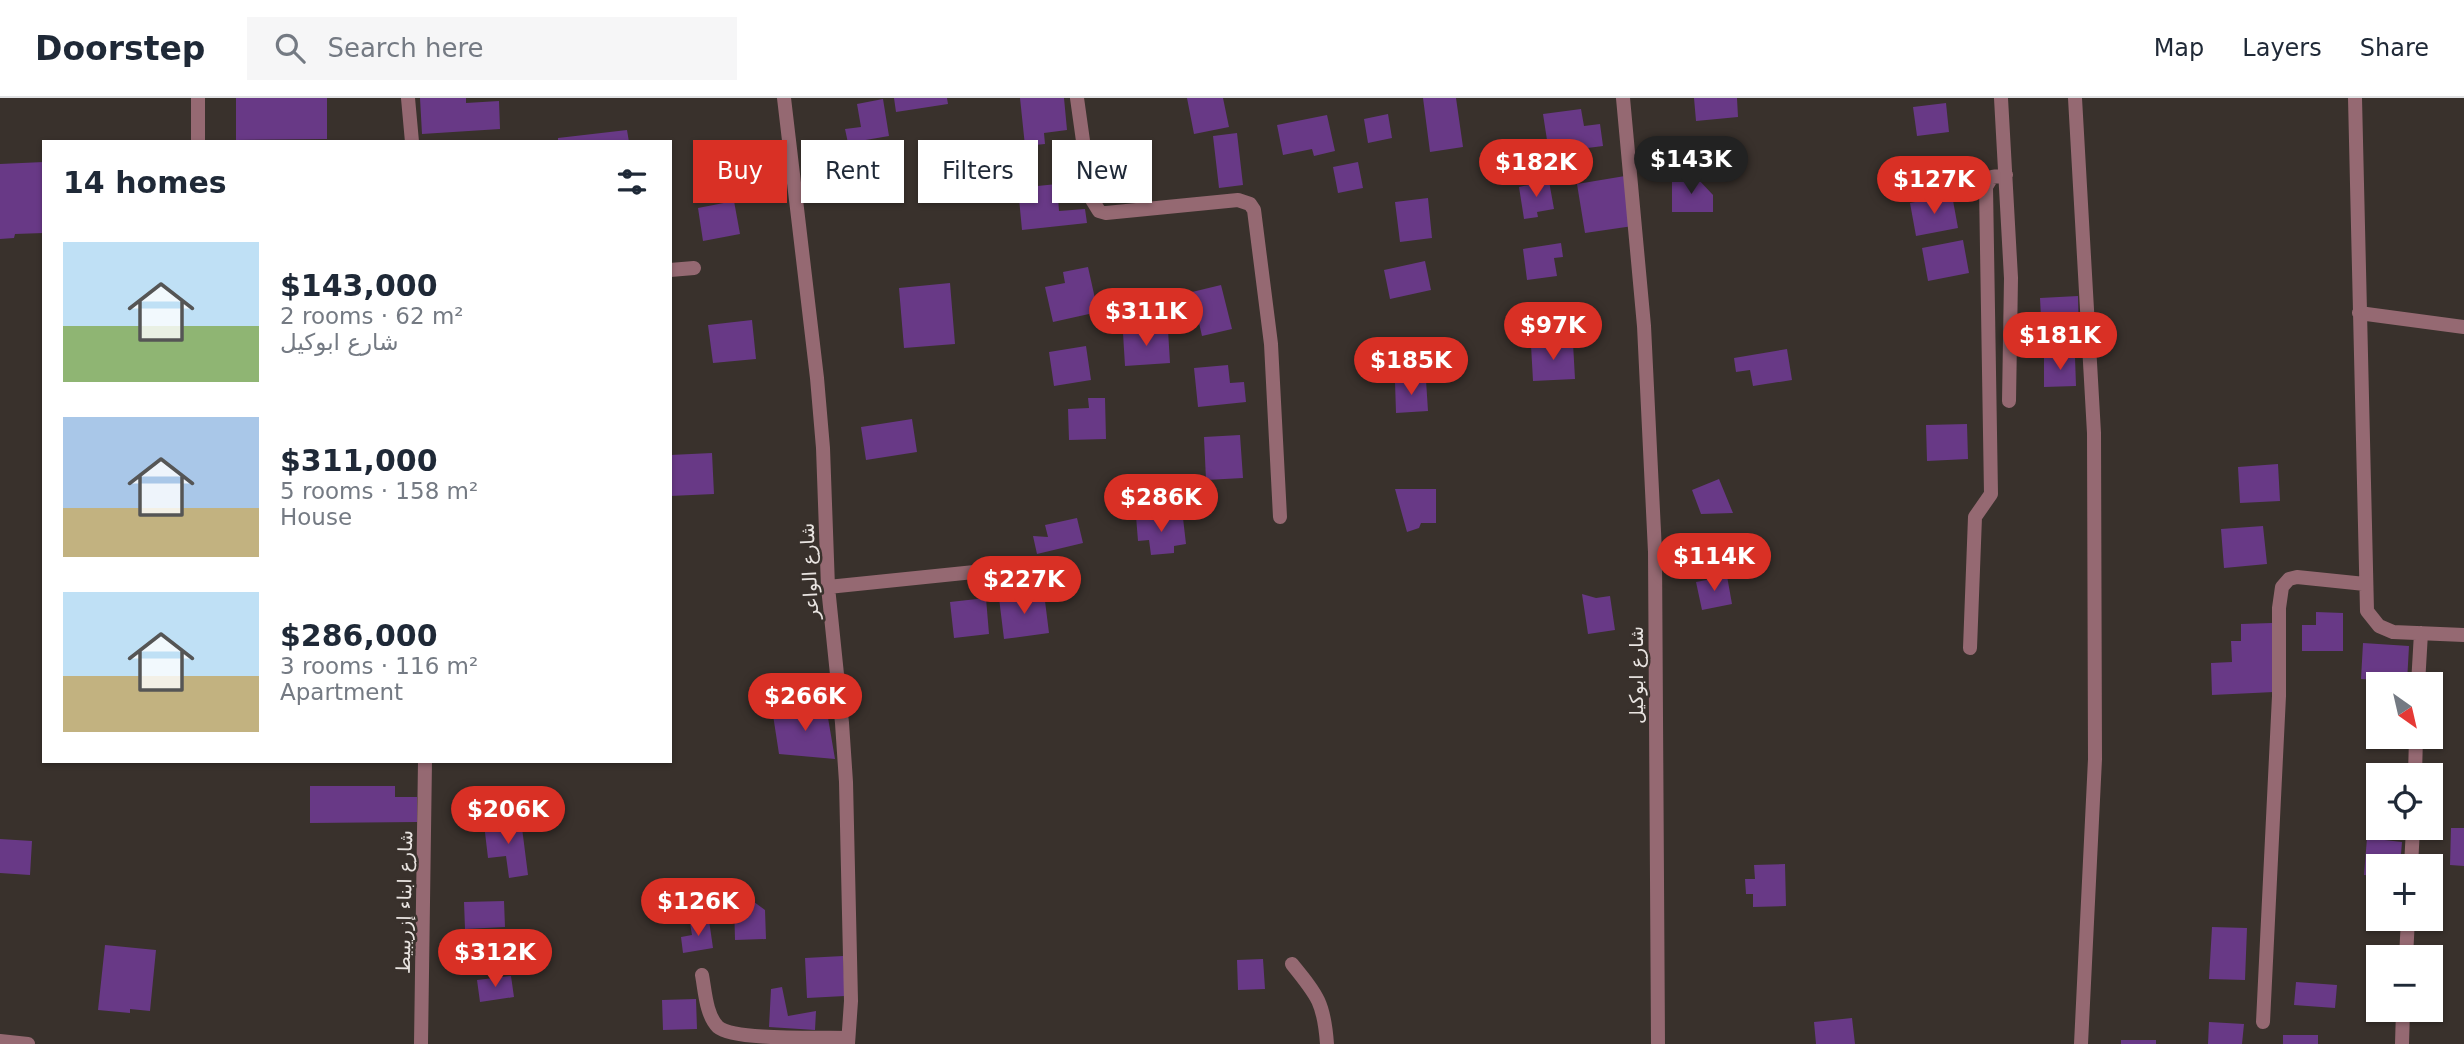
<!DOCTYPE html>
<meta charset="utf-8">
<style>
:root{--surface:#fff;--page:#f6f6f7;--text:#1f2937;--muted:#747a83;--line:#e0e1e3;--accent:#d93025}
body{margin:0;font-family:"DejaVu Sans","Noto Naskh Arabic",sans-serif;background:var(--page);color:var(--text);height:100vh;display:flex;flex-direction:column;font-size:26px;white-space:nowrap}
*{box-sizing:border-box;margin:0}
p{font-size:23px;color:var(--muted)}
.icon{flex:none;width:38px;height:38px;fill:none;stroke:currentColor;stroke-width:2;stroke-linecap:round;stroke-linejoin:round}
.map{position:relative;flex:1;overflow:hidden}
.sheet{position:absolute;left:42px;top:42px;width:630px;height:623px;display:flex;flex-direction:column;background:var(--surface);border-radius:0px;box-shadow:0 2px 5px #0004}
.sheet>*{flex:none}
.top-card{position:absolute;left:693px;top:42px;width:665px;height:63px;display:flex;gap:14px}
.needle{width:46px;rotate:146deg}
.fabs{position:absolute;left:2366px;top:574px;display:grid;gap:14px}
.fabs a{display:grid;place-items:center;width:77px;height:77px;border-radius:0px;background:var(--surface);box-shadow:0 2px 5px #0004;font-size:35px}
.price{position:absolute;translate:-50% -60px;padding:0 16px;border-radius:24px;background:var(--accent);color:#fff;font-size:23px;line-height:46px;filter:drop-shadow(0 2px 4px #0008)}
.price::after{content:'';position:absolute;left:50%;top:42px;width:21px;height:16px;margin-left:-10px;background:inherit;clip-path:polygon(0 0,100% 0,50% 100%)}
.price.current{background:#222;color:#fff}
ul{padding:0;list-style:none}
li{display:flex;align-items:center;gap:21px;height:175px;padding:0 21px}
li span{display:grid;place-items:center;flex:none;width:196px;height:140px;border-radius:0px;color:#555}
li>.icon{margin-inline-start:auto}
span .icon{width:84px;height:84px;fill:#fffc;stroke-width:1}
li b{font-size:30px}
h2{display:flex;justify-content:space-between;align-items:center;height:84px;padding:0 21px;font-size:30px}
.tag{padding:0 24px;border-radius:0px;background:var(--surface);box-shadow:0 2px 5px #0004;font-size:24px;line-height:63px}
.tag.current{background:var(--accent);color:#fff}
header{display:flex;align-items:center;gap:42px;box-sizing:border-box;height:98px;padding:0 35px;background:var(--surface);border-bottom:2px solid var(--line)}
header strong{font-size:33px}
nav{display:flex;gap:38px;margin-inline-start:auto;font-size:24px}
.search{width:490px;height:63px;background:var(--page);display:flex;align-items:center;gap:18px;box-sizing:border-box;padding:0 24px;border-radius:0px;color:var(--muted);font-size:26px}
.map>svg:first-child{display:block}
.building{fill:#683986}
.lines{fill:none;stroke-linecap:round;stroke-linejoin:round}
.minor{stroke:#956972;stroke-width:14}
.labels{text-anchor:middle;dominant-baseline:central;stroke-width:5;stroke-linejoin:round;paint-order:stroke}
.street-label{font-size:19px;fill:#e9e4e1;stroke:#39312c}
</style>
<header>
<strong>Doorstep</strong>
<div class="search"><svg class="icon" aria-label="search" viewBox="0 0 24 24"><circle cx="10" cy="10" r="6"/><path d="M15 15l6 6"/></svg>Search here</div>
<nav><a>Map</a><a>Layers</a><a>Share</a></nav>
</header>
<div class="map">
<svg width="2464" height="946" viewBox="0 0 2464 946">
<rect width="100%" height="100%" fill="#39312c"/>
<path class="building" d="M236,0H327V41L236,42Z
M420,0H466V5L499,3L500,31L422,36Z
M894,0H947L948,6L896,14Z
M1020,0H1064L1067,32L1044,35L1045,46L1025,48Z
M1187,0H1223L1229,29L1194,36Z
M1423,0H1456L1463,49L1430,54Z
M1694,0H1737L1738,19L1696,23Z
M883,1L889,38L848,45L845,31L861,29L857,6Z
M1946,5L1949,34L1917,38L1913,9Z
M1581,11L1584,28L1600,26L1603,48L1549,55L1543,16Z
M1388,16L1392,40L1368,45L1364,21Z
M1327,17L1335,53L1314,58L1312,51L1283,57L1277,27Z
M627,32L629,44H558V40Z
M1237,35L1243,87L1219,90L1213,38Z
M868,47L872,66L851,70L847,51Z
M44,64V135L15,136L14,140L0,141V66Z
M1358,64L1363,90L1338,95L1333,69Z
M1625,78L1633,128L1585,135L1577,86Z
M1672,80H1697L1713,97V114H1672Z
M1549,83L1554,111L1537,114L1538,119L1524,121L1519,89Z
M1057,86L1059,113L1085,111L1087,125L1022,132L1018,90Z
M1952,97L1958,130L1916,138L1910,105Z
M1428,100L1432,140L1400,144L1395,104Z
M734,103L740,136L703,143L698,110Z
M1963,142L1969,175L1928,183L1922,150Z
M1561,145L1563,159L1554,160L1557,178L1527,182L1523,151Z
M1425,163L1431,192L1390,201L1384,172Z
M1088,169L1098,214L1053,224L1045,189L1065,185L1063,174Z
M950,185L955,246L904,250L899,190Z
M1221,187L1232,231L1202,238L1192,194Z
M2078,198L2079,238L2042,239L2040,200Z
M752,222L756,261L713,265L708,227Z
M1168,232L1170,265L1125,268L1123,235Z
M1573,245L1575,281L1533,283L1531,247Z
M1086,248L1091,282L1054,288L1049,254Z
M1787,251L1792,282L1753,288L1750,272L1736,274L1734,260Z
M2075,259L2076,288L2044,289V260Z
M1228,267L1230,285L1244,284L1246,304L1198,309L1194,270Z
M1426,282L1428,313L1396,315L1395,284Z
M1088,300H1105L1106,341L1069,342L1068,311L1089,310Z
M912,321L917,354L866,362L861,329Z
M1967,326L1968,361L1927,363L1926,327Z
M1240,337L1243,380L1206,382L1204,339Z
M712,355L714,396L670,398V357Z
M2278,366L2280,403L2240,405L2238,369Z
M1719,381L1733,415L1701,416L1692,392Z
M1395,391H1436V425H1421L1419,430L1407,434Z
M1155,416L1156,423L1183,420L1186,446L1174,448V455L1151,457L1149,442L1138,443L1136,418Z
M1077,420L1083,445L1037,456L1033,438L1048,439L1045,427Z
M2263,428L2267,466L2224,470L2221,431Z
M1727,478L1732,506L1702,512L1696,484Z
M1044,495L1049,535L1004,541L999,500Z
M1582,496L1596,500L1610,498L1615,532L1588,536Z
M986,500L989,536L954,540L950,504Z
M2316,514L2343,515V553H2302V527H2316Z
M2272,525L2274,594L2212,597L2211,565L2232,564L2231,543H2241V526Z
M2363,545L2409,548L2407,584L2361,581Z
M826,608L835,661L779,656L773,617Z
M310,688H395V699H417V724L310,725Z
M521,722L528,777L509,780L506,758L488,760L484,726Z
M2451,730H2464V768L2450,767Z
M2367,740L2402,744L2400,768H2378V778L2364,777Z
M0,741L32,743L30,777L0,775Z
M1785,766L1786,808L1753,809V796H1746L1745,781H1755L1754,767Z
M750,801L765,812L766,841L735,842L734,802Z
M504,803L505,829L465,831L464,804Z
M709,822L713,850L683,855L681,839L692,837L690,825Z
M2212,829L2247,830L2245,882L2209,881Z
M105,847L156,852L150,913L130,911V915L98,912Z
M843,858L845,898L807,900L805,860Z
M1263,861L1265,891L1238,892L1237,862Z
M511,878L514,899L480,904L477,882Z
M2296,884L2337,887L2335,910L2294,907Z
M782,889L788,918L816,913L815,932L769,929L771,891Z
M696,901L697,931L663,932L662,902Z
M1852,920L1855,946H1816L1814,924Z
M2209,924L2244,926L2242,946H2208Z
M2283,937H2318V946H2283Z
M2121,942H2156V946H2121Z"/>
<g class="lines">
<path class="minor" d="M408,0L412,44
M784,0L817,280L823,350L828,489L842,625L846,684L851,903L848,946
M1077,0L1091,100L1099,113L1106,115L1238,102L1250,106L1254,112L1271,246L1280,419
M1623,0L1644,228L1655,454L1658,946
M2001,0L2011,180L2009,303
M2075,0L2094,335L2095,661L2081,946
M2355,0L2367,513L2379,528L2393,534L2464,537
M198,44V0
M670,172L694,170
M2359,215L2464,229
M828,489L1043,467
M1970,550L1975,419L1991,396L1986,89L1992,79L2006,77
M2418,586L2421,535
M2415,677L2416,639
M2411,768L2413,730
M2406,859L2408,821
M1292,866C1318,898 1324,905 1327,946
M702,877C705,893 706,917 718,929C734,943 824,939 848,940
M2263,924L2279,598V510L2282,489L2289,481L2297,479L2365,486
M0,943L28,946
M421,946L425,663
M2402,946L2403,912"/>
</g>
<g class="labels">
<g class="street-label">
<text transform="translate(809 473) rotate(-93)">شارع الواعر</text>
<text transform="translate(1636 577) rotate(-90)">شارع ابوكيل</text>
<text transform="translate(404 804) rotate(-89)">شارع ابناء إزريبيط</text>
</g>
</g>
</svg>
<div class="fabs">
<a><svg class="needle" viewBox="-14 -14 28 28"><path d="M0-13l5 13h-10z" fill="#e53935"/><path d="M0 13l5-13h-10z" fill="#747a83"/></svg></a>
<a><svg class="icon" aria-label="locate" viewBox="0 0 24 24"><circle cx="12" cy="12" r="6"/><path d="M12 2v4M12 18v4M2 12h4M18 12h4"/></svg></a>
<a>+</a>
<a>−</a>
</div>
<b class="price current" style="left:1691px;top:98px">$143K</b>
<b class="price" style="left:1536px;top:101px">$182K</b>
<b class="price" style="left:1934px;top:118px">$127K</b>
<b class="price" style="left:1146px;top:250px">$311K</b>
<b class="price" style="left:1553px;top:264px">$97K</b>
<b class="price" style="left:2060px;top:274px">$181K</b>
<b class="price" style="left:1411px;top:299px">$185K</b>
<b class="price" style="left:1161px;top:436px">$286K</b>
<b class="price" style="left:1714px;top:495px">$114K</b>
<b class="price" style="left:1024px;top:518px">$227K</b>
<b class="price" style="left:805px;top:635px">$266K</b>
<b class="price" style="left:508px;top:748px">$206K</b>
<b class="price" style="left:698px;top:840px">$126K</b>
<b class="price" style="left:495px;top:891px">$312K</b>
<div class="top-card">
<a class="tag current">Buy</a>
<a class="tag">Rent</a>
<a class="tag">Filters</a>
<a class="tag">New</a>
</div>
<section class="sheet">
<h2>14 homes<svg class="icon" aria-label="filters" viewBox="0 0 24 24"><path d="M4 7h16M4 17h16"/><circle cx="9" cy="7" r="2"/><circle cx="15" cy="17" r="2"/></svg></h2>
<ul>
<li><span style="background:linear-gradient(#bfe0f5 60%,#8fb573 0)"><svg class="icon" aria-label="home" viewBox="0 0 24 24"><path d="M3 11l9-7 9 7M6 9v11h12V9"/></svg></span><div><b>$143,000</b><p>2 rooms · 62 m²</p><p>شارع ابوكيل</p></div></li>
<li><span style="background:linear-gradient(#a9c7e8 65%,#c2b280 0)"><svg class="icon" aria-label="home" viewBox="0 0 24 24"><path d="M3 11l9-7 9 7M6 9v11h12V9"/></svg></span><div><b>$311,000</b><p>5 rooms · 158 m²</p><p>House</p></div></li>
<li><span style="background:linear-gradient(#bfe0f5 60%,#c2b280 0)"><svg class="icon" aria-label="home" viewBox="0 0 24 24"><path d="M3 11l9-7 9 7M6 9v11h12V9"/></svg></span><div><b>$286,000</b><p>3 rooms · 116 m²</p><p>Apartment</p></div></li>
</ul>
</section>
</div>
